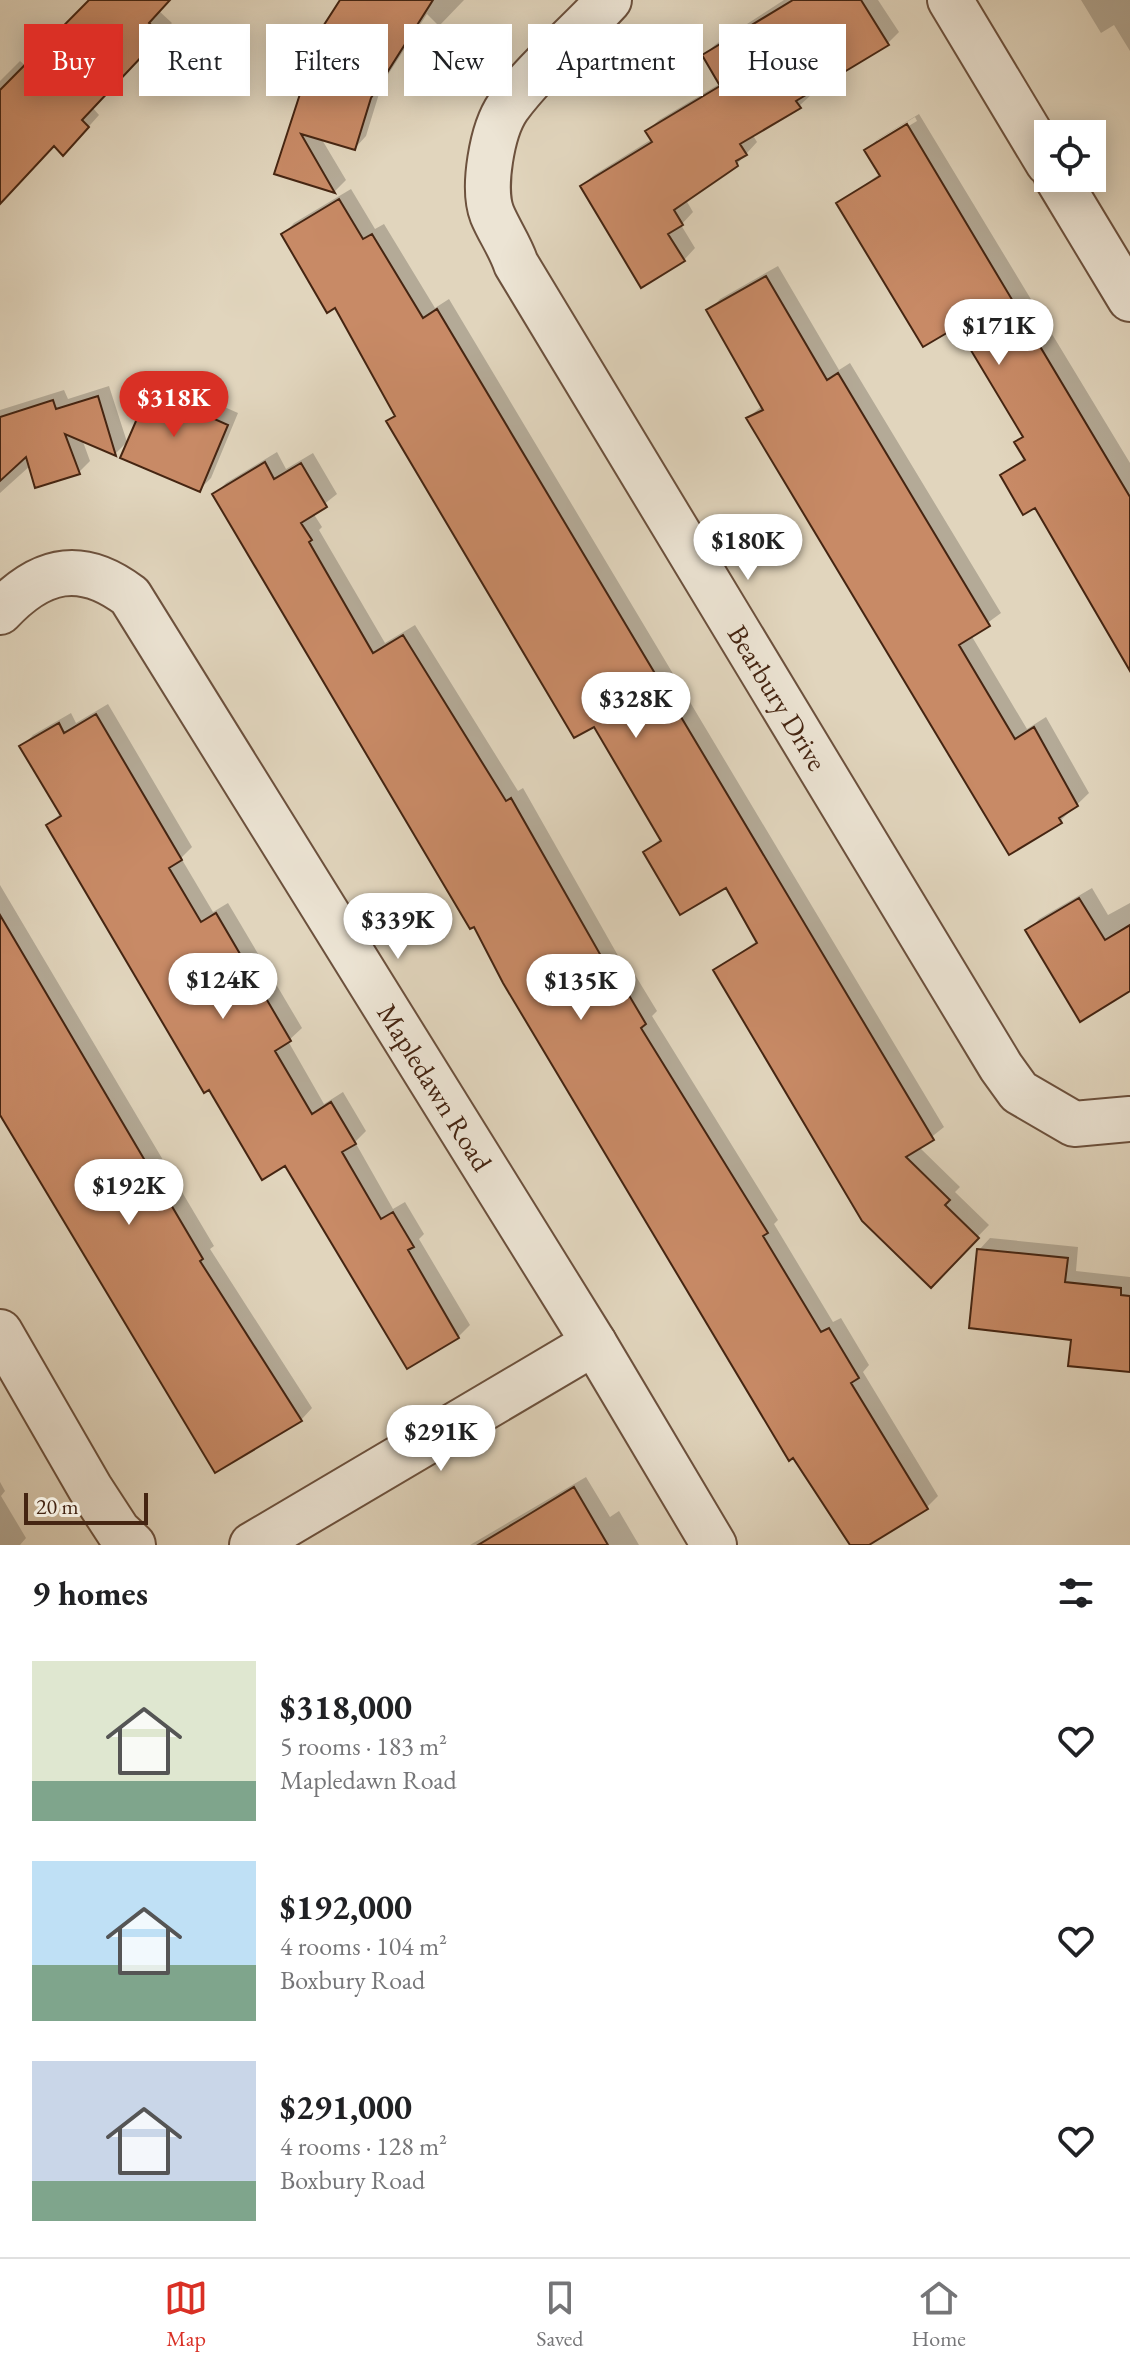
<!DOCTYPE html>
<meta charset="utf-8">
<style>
:root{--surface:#fff;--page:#f6f6f6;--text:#202124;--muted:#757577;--line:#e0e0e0;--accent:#d93025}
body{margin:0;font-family:"EB Garamond",serif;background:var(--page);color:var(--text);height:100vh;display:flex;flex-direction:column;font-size:30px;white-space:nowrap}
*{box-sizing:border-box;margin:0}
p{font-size:26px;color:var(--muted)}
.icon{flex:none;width:44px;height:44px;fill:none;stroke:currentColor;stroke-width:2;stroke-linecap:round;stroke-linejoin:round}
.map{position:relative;height:1545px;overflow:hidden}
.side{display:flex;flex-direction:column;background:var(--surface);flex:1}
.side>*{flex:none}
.hud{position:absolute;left:24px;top:24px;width:1082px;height:72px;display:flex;gap:16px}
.tools{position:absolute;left:1034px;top:120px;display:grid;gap:16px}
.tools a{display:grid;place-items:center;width:72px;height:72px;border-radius:0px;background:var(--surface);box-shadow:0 4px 20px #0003;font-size:40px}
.scale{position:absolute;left:24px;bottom:20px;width:124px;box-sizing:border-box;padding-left:8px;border:4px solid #452512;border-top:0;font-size:22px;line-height:28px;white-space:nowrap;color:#452512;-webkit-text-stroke:6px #ece4d4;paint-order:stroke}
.price{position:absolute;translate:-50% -68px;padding:0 18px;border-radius:28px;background:#fff;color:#222;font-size:26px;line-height:52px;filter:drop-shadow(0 2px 4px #0008)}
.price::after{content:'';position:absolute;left:50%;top:48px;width:24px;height:18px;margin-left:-12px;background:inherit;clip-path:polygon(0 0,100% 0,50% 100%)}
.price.current{background:var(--accent);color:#fff}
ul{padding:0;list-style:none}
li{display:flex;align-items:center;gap:24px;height:200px;padding:0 32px}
li span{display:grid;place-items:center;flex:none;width:224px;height:160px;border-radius:0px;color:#555}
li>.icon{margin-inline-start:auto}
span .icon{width:96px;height:96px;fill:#fffc;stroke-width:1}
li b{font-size:34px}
h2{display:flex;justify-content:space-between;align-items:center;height:96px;padding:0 32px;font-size:34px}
.chip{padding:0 28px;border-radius:0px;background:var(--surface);box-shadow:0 4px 20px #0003;font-size:28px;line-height:72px}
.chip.current{background:var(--accent);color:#fff}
.dock{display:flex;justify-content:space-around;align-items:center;height:112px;border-top:2px solid var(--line);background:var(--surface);font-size:22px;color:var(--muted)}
.dock a{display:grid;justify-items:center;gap:4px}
.dock .current{color:var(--accent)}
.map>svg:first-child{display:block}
.shadow{fill:#0003;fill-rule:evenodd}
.building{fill:#c88a66;stroke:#452512;stroke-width:2}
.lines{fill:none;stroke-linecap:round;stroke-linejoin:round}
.minor-casing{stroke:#6c513d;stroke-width:48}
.minor{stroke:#ece4d4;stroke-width:44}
.labels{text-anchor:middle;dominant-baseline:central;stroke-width:6;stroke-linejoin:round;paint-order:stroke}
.street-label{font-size:28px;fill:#452512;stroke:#ece4d4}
</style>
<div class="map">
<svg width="1130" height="1545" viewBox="0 0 1130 1545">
<rect width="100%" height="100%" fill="#e1d5bd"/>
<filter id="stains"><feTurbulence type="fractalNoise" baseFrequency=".0025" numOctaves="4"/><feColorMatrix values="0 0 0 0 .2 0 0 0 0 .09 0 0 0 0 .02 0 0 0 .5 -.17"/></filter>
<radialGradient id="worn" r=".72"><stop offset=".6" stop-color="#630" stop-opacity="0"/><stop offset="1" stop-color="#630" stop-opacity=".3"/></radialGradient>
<path class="shadow" d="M92,0H168L158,10L172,23L92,107L99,115L75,142L54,144L0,202V81L20,61L26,66Z
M342,0H464L439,26L427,14L382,84L366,136L355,148L321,138L346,180L335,191L277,173Z
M784,0H878L899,32L887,44L809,91L811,95L799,106L752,134L757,142L737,164L686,200L693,212L681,225L695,248L684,260L582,186L594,175L652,139L647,131L659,120L721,83L704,55L716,44Z
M1081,0H1130V51L1114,25L1101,33Z
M919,114L1130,463V667L1035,506L1002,476L1025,457L1016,443L1024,435L958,324L839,203L881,173L867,150L878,139ZM915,117L917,121L877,145V140Z
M351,189L375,229L384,224L435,308L449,299L944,1127L919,1147L960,1187L955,1192L989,1225L931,1285L715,971L758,940L726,886L645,852L661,838L594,724L389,422L396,414L336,305L283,235L294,223Z
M778,266L839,370L850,363L1001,613L971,635L1027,729L1046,717L1089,793L1060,821L748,418L763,405L709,311L720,299Z
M165,373L207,390L204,398L238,413L211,478L200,489L123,456L154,385Z
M109,386L127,442L116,453L82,439L90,461L79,472L31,465L0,493V410L64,390L68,399Z
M277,452L286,469L313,453L337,494L313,513L322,527L319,530L385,643L415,625L518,791L523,788L625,968L629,965L657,1011L652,1016L778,1220L774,1224L833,1322L841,1318L869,1365L863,1372L938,1496L927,1507L865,1545H852L214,495L226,483Z
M108,704L192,847L181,858L213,912L228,903L302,1028L288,1041L324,1104L343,1092L366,1131L355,1142L393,1209L405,1202L424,1234L419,1239L470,1325L458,1337L286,1163L48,825L61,813L22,747L33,735L71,713L76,723Z
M0,885L214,1246L210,1249L312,1408L301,1420L0,1110Z
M1092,888L1108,915L1130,903V989L1028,931L1039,919Z
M990,1238L1078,1247L1076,1271L1130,1277V1370L1073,1338L979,1250Z
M586,1477L610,1517L619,1511L639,1545H470Z
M0,1482L5,1491L1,1496L26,1538L20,1545H0Z"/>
<path class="building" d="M89,0H170L149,23L162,35L82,120L89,127L63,156L54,146L0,204V90Z
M340,0H433L371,98L355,150L301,134L335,193L274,174L311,60L304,56Z
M793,0H861L889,45L796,101L801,108L740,144L747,155L736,161L738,166L674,210L683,225L668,234L685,261L641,288L580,186L652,142L645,131L720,86L702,55Z
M907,124L1130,497V671L1035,508L1023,515L1000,475L1025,460L1014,442L1023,437L957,327L923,347L836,203L880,176L864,150Z
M339,199L363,239L372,234L423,318L437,309L934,1140L906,1157L950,1200L945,1205L979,1238L931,1288L862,1221L713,970L757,943L726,888L680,915L643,852L661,841L594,727L574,738L386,421L395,416L335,308L327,313L281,234Z
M766,276L827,380L838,373L990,626L959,645L1015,739L1034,727L1078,806L1059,818L1062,823L1009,855L746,418L763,410L706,310Z
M152,384L197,402L194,410L228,425L200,492L120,458Z
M98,396L116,456L65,434L80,474L35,488L26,457L0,481V417L53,400L56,409Z
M265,462L274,479L301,463L327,507L301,523L312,540L309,542L373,653L403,635L506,801L511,798L613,977L617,975L646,1024L641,1028L768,1233L763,1236L821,1332L829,1328L859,1378L851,1383L928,1509L869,1545H850L793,1458L789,1461L503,983L474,927L470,929L212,494Z
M96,714L182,860L169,868L201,922L216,913L291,1041L275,1051L312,1114L331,1102L356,1144L342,1152L381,1219L393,1212L414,1247L408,1250L459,1338L407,1369L285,1166L262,1180L209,1090L204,1093L46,825L61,816L19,746L59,723L64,733Z
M1079,898L1105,940L1130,925V991L1080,1022L1025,930Z
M0,915L203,1259L200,1261L302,1421L215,1473L0,1115Z
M977,1249L1068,1258L1065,1282L1121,1288V1295L1130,1296V1372L1068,1366L1071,1340L969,1328Z
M574,1487L608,1545H478L523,1518Z"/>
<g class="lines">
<defs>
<g id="minor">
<path id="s1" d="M609,0C577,35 536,69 508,107C492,130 482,188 492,214C499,231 510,246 516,264L1001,1067L1019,1092L1074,1124L1130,1119"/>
<path d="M950,0L1048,163"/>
<path d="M1057,178L1130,299"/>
<path id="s2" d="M0,612C41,568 81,559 130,596L594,1343L714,1545"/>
<path d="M0,1332L90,1488L118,1531L133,1545"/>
<path d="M252,1545L594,1343"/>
</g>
</defs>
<use href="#minor" class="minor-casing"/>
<use href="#minor" class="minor"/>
</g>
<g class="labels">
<g class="street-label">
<text stroke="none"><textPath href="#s1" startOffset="820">Bearbury Drive</textPath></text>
<text stroke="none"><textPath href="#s2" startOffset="726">Mapledawn Road</textPath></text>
</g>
</g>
<rect width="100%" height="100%" filter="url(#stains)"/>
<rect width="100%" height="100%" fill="url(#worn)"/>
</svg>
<div class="tools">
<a><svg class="icon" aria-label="locate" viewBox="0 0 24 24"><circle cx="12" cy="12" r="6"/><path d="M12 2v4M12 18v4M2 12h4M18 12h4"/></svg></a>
</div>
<div class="scale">20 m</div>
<b class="price" style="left:999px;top:367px">$171K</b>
<b class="price current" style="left:174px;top:439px">$318K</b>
<b class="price" style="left:748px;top:582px">$180K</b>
<b class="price" style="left:636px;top:740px">$328K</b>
<b class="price" style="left:398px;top:961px">$339K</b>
<b class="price" style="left:223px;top:1021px">$124K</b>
<b class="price" style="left:581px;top:1022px">$135K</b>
<b class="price" style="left:129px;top:1227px">$192K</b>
<b class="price" style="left:441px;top:1473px">$291K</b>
<div class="hud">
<a class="chip current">Buy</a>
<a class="chip">Rent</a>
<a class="chip">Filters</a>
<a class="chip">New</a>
<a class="chip">Apartment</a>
<a class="chip">House</a>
</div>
</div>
<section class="side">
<h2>9 homes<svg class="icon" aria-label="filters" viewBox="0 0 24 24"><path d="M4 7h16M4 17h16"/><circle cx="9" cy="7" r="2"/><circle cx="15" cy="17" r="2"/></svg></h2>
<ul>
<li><span style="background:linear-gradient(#dfe7d0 75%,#7fa58c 0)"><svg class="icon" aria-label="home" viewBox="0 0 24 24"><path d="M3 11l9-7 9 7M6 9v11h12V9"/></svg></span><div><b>$318,000</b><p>5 rooms · 183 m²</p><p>Mapledawn Road</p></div><svg class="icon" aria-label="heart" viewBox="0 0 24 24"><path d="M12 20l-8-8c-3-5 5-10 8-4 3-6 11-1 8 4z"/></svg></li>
<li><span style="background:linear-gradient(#bfe0f5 65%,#7fa58c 0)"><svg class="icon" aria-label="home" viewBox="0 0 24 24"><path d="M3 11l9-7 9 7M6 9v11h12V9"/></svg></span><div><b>$192,000</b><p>4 rooms · 104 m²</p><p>Boxbury Road</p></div><svg class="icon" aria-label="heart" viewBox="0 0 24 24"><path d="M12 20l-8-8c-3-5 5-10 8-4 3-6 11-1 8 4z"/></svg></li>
<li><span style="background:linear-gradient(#c9d6e8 75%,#7fa58c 0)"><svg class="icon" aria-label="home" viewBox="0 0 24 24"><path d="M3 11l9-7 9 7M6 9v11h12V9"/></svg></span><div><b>$291,000</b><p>4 rooms · 128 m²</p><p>Boxbury Road</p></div><svg class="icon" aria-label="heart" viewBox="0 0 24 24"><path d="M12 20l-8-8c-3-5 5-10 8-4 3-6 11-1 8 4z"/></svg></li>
</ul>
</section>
<nav class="dock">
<a class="current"><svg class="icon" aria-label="map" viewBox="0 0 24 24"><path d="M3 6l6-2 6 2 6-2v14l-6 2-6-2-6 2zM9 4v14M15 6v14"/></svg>Map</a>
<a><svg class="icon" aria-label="saved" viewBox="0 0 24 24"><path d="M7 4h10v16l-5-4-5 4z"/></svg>Saved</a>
<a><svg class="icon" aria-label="home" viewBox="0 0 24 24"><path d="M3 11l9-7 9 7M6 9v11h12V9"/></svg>Home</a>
</nav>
